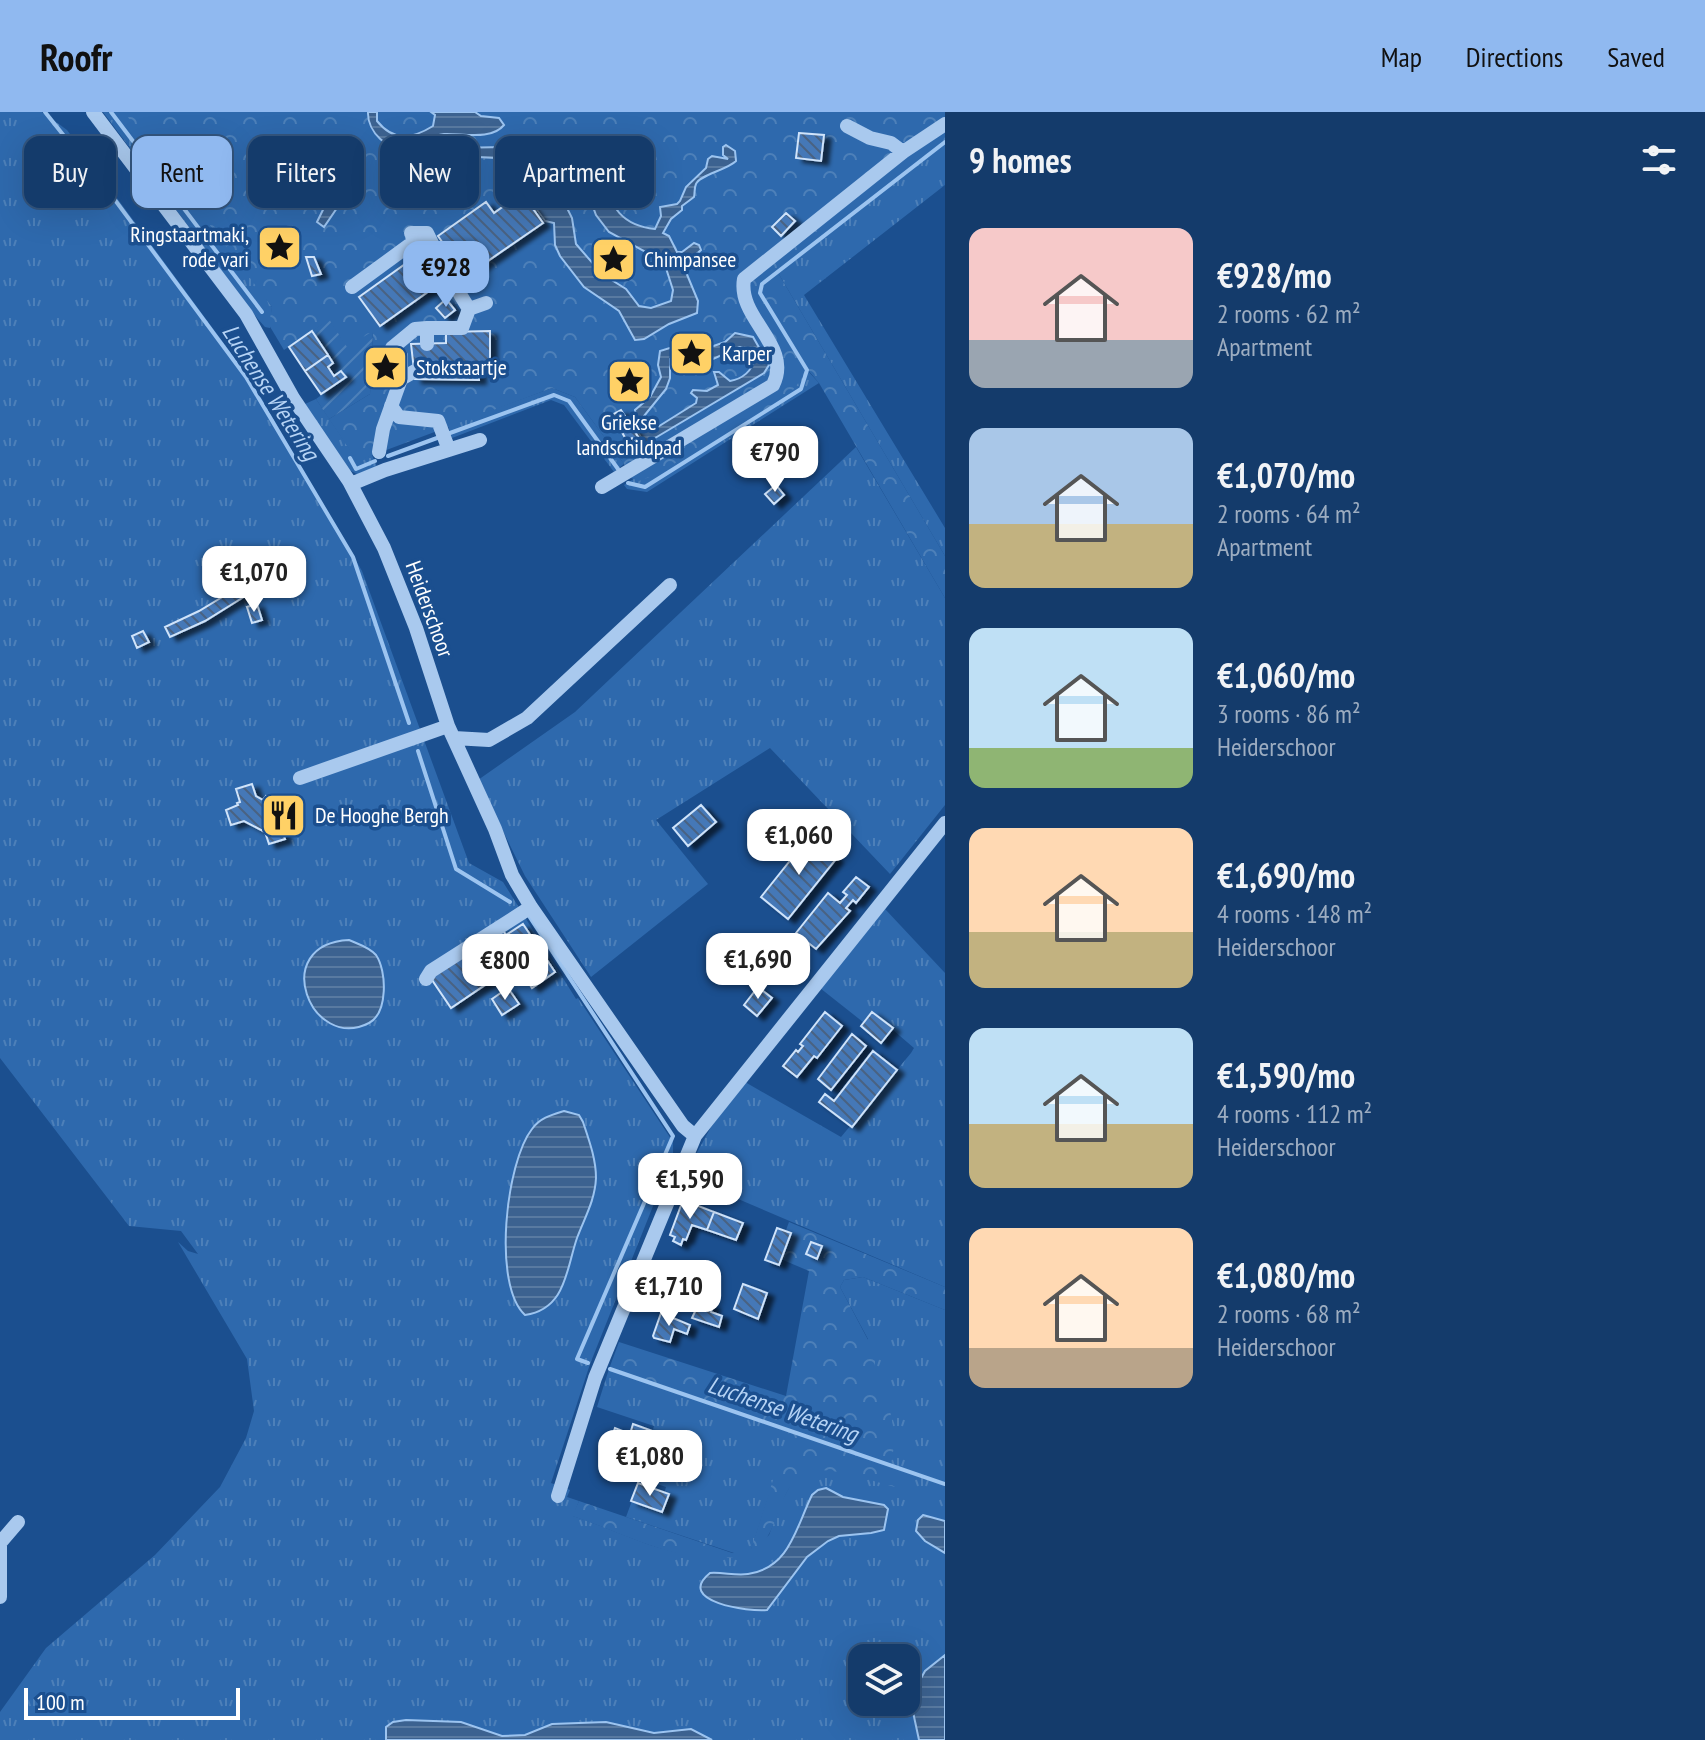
<!DOCTYPE html>
<meta charset="utf-8">
<style>
:root{--surface:#143b6b;--page:#214673;--text:#f1f3f6;--muted:#9dadc1;--line:#33557e;--accent:#90b9f0}
body{margin:0;font-family:"PT Sans Narrow",sans-serif;background:var(--page);color:var(--text);height:100vh;display:flex;flex-direction:column;font-size:30px;white-space:nowrap}
*{box-sizing:border-box;margin:0}
p{font-size:26px;color:var(--muted)}
.icon{flex:none;width:44px;height:44px;fill:none;stroke:currentColor;stroke-width:2;stroke-linecap:round;stroke-linejoin:round}
.map{position:relative;flex:1;overflow:hidden}
.details{display:flex;flex-direction:column;background:var(--surface);width:760px}
.details>*{flex:none}
.hud{position:absolute;left:24px;top:24px;width:760px;height:72px;display:flex;gap:16px}
.buttons{position:absolute;left:848px;top:1532px;display:grid;gap:16px}
.buttons a{display:grid;place-items:center;width:72px;height:72px;border-radius:16px;background:var(--surface);box-shadow:0 8px 32px #0002,0 0 0 2px var(--line);font-size:40px}
.scale{position:absolute;left:24px;bottom:20px;width:216px;box-sizing:border-box;padding-left:8px;border:4px solid #fff;border-top:0;font-size:22px;line-height:28px;white-space:nowrap;color:#fff;-webkit-text-stroke:6px #1b4f8f;paint-order:stroke}
.price{position:absolute;translate:-50% -68px;padding:0 18px;border-radius:16px;background:#fff;color:#222;font-size:26px;line-height:52px;filter:drop-shadow(0 2px 4px #0008)}
.price::after{content:'';position:absolute;left:50%;top:48px;width:24px;height:18px;margin-left:-12px;background:inherit;clip-path:polygon(0 0,100% 0,50% 100%)}
.price.current{background:var(--accent);color:#111}
ul{padding:0;list-style:none}
li{display:flex;align-items:center;gap:24px;height:200px;padding:0 24px}
li span{display:grid;place-items:center;flex:none;width:224px;height:160px;border-radius:16px;color:#555}
li>.icon{margin-inline-start:auto}
span .icon{width:96px;height:96px;fill:#fffc;stroke-width:1}
li b{font-size:34px}
h2{display:flex;justify-content:space-between;align-items:center;height:96px;padding:0 24px;font-size:34px}
.chip{padding:0 28px;border-radius:16px;background:var(--surface);box-shadow:0 8px 32px #0002,0 0 0 2px var(--line);font-size:28px;line-height:72px}
.chip.current{background:var(--accent);color:#111}
header{display:flex;align-items:center;gap:48px;box-sizing:border-box;height:112px;padding:0 40px;background:var(--accent);color:#111}
header strong{font-size:38px}
nav{display:flex;gap:44px;margin-inline-start:auto;font-size:28px}
main{display:flex;flex:1;min-height:0}
.map>svg:first-child{display:block}
.grass{fill:url(#grass-tufts);fill-rule:evenodd}
.forest{fill:url(#forest-crowns)}
.garden{fill:url(#garden-furrows)}
.water{fill:url(#water-rules);stroke:#9cc4f0;stroke-width:2;fill-rule:evenodd}
.lines{fill:none;stroke-linecap:round;stroke-linejoin:round}
.stream{stroke:#9cc4f0;stroke-width:4}
.building{fill:url(#building-back-hatch);stroke:#cfe3fa;stroke-width:2;filter:url(#shadow)}
.minor{stroke:#a9c9ee;stroke-width:14}
.labels{text-anchor:middle;dominant-baseline:central;stroke-width:7;stroke-linejoin:round;paint-order:stroke}
.poi-label{font-size:22px;fill:#fff;stroke:#1b4f8f;text-anchor:start}
.street-label{font-size:22px;fill:#fff;stroke:#1b4f8f}
.water-label{font-size:24px;font-style:italic;fill:#b5d3f5;stroke:#1b4f8f}
</style>
<header>
<strong>Roofr</strong>
<nav><a>Map</a><a>Directions</a><a>Saved</a></nav>
</header>
<main>
<div class="map">
<svg width="945" height="1628" viewBox="0 0 945 1628">
<defs>
<pattern id="grass-tufts" width="24" height="20" patternUnits="userSpaceOnUse" patternTransform="scale(2)"><rect width="24" height="20" fill="#2e69ad"/><path d="M3 7l-1-3M5 7V3M7 7l1-3M15 17l-1-3M17 17v-4M19 17l1-3" fill="none" stroke="#4d80b9"/></pattern>
<pattern id="forest-crowns" width="20" height="18" patternUnits="userSpaceOnUse" patternTransform="scale(2)"><rect width="20" height="18" fill="#2e69ad"/><path d="M2 6a3 3 0 1 1 6 0M12 15a3 3 0 1 1 6 0" fill="none" stroke="#4d80b9"/></pattern>
<pattern id="garden-furrows" width="10" height="10" patternUnits="userSpaceOnUse" patternTransform="scale(2)"><rect width="10" height="10" fill="#2e69ad"/><path d="M-1 1l2-2M0 10L10 0M9 11l2-2" fill="none" stroke="#4d80b9"/></pattern>
<pattern id="water-rules" width="6" height="5" patternUnits="userSpaceOnUse" patternTransform="scale(2)"><rect width="6" height="5" fill="#3c6290"/><path d="M0 2.5h6" fill="none" stroke="#597aa1"/></pattern>
<pattern id="building-back-hatch" width="6" height="6" patternUnits="userSpaceOnUse" patternTransform="scale(2)"><rect width="6" height="6" fill="#4478b7"/><path d="M-1 5l2 2M0 0l6 6M5-1l2 2" fill="none" stroke="#486282"/></pattern>
<filter id="shadow"><feDropShadow dx="7" dy="4" stdDeviation="2" flood-color="#0009"/></filter>
</defs>
<rect width="100%" height="100%" fill="#1b4f8f"/>
<path class="grass" d="M0,0H42L67,18L250,267L362,459L469,751L503,770L576,887L578,886L673,1030V1044L590,1252L551,1371L570,1378L567,1385L579,1389L573,1404C620,1419 685,1456 734,1441L626,1405L633,1386L661,1393L666,1375L639,1366L654,1314L597,1295L609,1257L790,1318L751,1438L769,1423L782,1389L868,1227L840,1175L844,1168L863,1165L945,1198V1628H0V1600L46,1536L155,1443L220,1375L246,1326L254,1299L247,1247L178,1130L188,1139L198,1142L181,1119L129,1114L0,946ZM862,1546H906V1590H862Z
M103,0H139L272,195L270,216L265,215L257,206Z
M945,30V73L804,183L945,416V444L777,159Z
M807,258L819,271L647,380L627,377L624,373Z
M552,276L575,285L624,352L614,360L564,293L551,288L452,326L448,314Z
M316,287L357,348L372,343L377,355L359,363L349,358L305,292Z
M856,335L945,486V693L890,762L770,636L656,708L708,772L591,865L525,764L478,668L575,600Z
M885,797L945,861V1175L684,1064L711,1015L745,970L841,1025L911,941L914,936L872,900L863,910L820,876Z"/>
<path class="forest" d="M124,0H945V30L777,159L945,444V486L819,271L808,258L784,290L731,315L660,361L639,369L631,366L632,363L575,285L552,276L357,349L329,307L370,282L373,220L347,236L329,208L284,238L269,213L272,195Z
M789,1110L945,1175V1198L863,1165L844,1168L840,1175L875,1241V1269L888,1288L892,1309L895,1328L891,1352L903,1356L895,1375C872,1369 845,1359 821,1358C774,1357 785,1427 750,1440L789,1318L609,1257L619,1230L786,1284L809,1159L776,1145Z
M579,1389L741,1444C684,1456 625,1421 572,1404Z"/>
<path class="garden" d="M329,207L347,235L373,219L370,282L329,307L316,287L346,265L341,259L334,264L328,255L333,250L312,219Z"/>
<path class="water" d="M368,0H377V9C394,30 412,27 433,14L435,3L431,0H475L481,4L499,6L504,13C491,29 462,21 444,22C431,23 422,32 409,36C388,41 367,19 368,0Z
M726,33L735,39L736,49C727,58 699,63 696,72C694,76 695,81 694,85L682,94V98L671,107L663,121L669,124L677,140H682L694,131L699,133L701,138C695,145 687,145 683,153L698,189L697,201L669,212L644,227L635,228L619,199L584,175L560,144L555,133L554,111L545,109L534,94L553,90L567,96L572,106L576,132L602,162L626,177L639,194L651,196L671,189L673,178L664,150L609,120L596,103L584,70L574,65H535L538,49C552,50 569,44 582,47C614,53 595,111 655,117L661,104L660,95L677,92L680,89L686,75L706,56L708,47L712,44L728,47L723,43V35Z
M513,35L516,47L477,45L463,55C442,48 445,44 424,57L411,53C442,31 476,36 513,35Z
M341,61L354,71L324,115L317,110Z
M735,221L753,225L769,253L764,261L645,332L631,309L636,306L635,298L650,285L661,265L658,253L660,239L686,231L705,237L725,230ZM739,235L747,237L754,246C753,259 742,267 730,269L719,260H714L718,273L707,279L693,278L691,281L697,286L696,291L656,316L648,315L644,304L666,277L670,266V247L683,244L686,249V259H689L691,248L697,249L698,246L711,248Z
M349,828C358,832 369,835 376,843C387,859 388,901 369,911C311,941 268,832 349,828Z
M564,999L579,1003L583,1010C589,1028 596,1047 596,1066C595,1088 585,1105 577,1126C566,1158 566,1197 525,1203C492,1173 506,1050 532,1017C540,1006 551,1003 564,999Z
M826,1376L843,1385L884,1393L888,1397L884,1418L871,1421L839,1424L828,1429L807,1445L767,1498C750,1500 674,1490 710,1461C723,1460 736,1464 748,1462C790,1456 796,1415 812,1383L818,1378Z
M923,1403L945,1409V1441L925,1429L916,1419L918,1408Z
M945,1543V1628H919L910,1586L925,1559Z
M406,1608L461,1610L502,1624L525,1623L552,1612L606,1610L654,1621L691,1617L712,1628H386V1615L393,1610Z"/>
<g class="lines">
<path class="stream" d="M45,0L115,88L246,265L353,445L409,611
M111,0L262,200
M450,321L554,283L569,289L618,357
M388,344L437,326
M350,346L356,357L375,349
M628,371L645,375L801,277L807,258L760,181L762,172L945,30
M418,639L456,757L510,790
M529,804L673,1024L577,1247L588,1251
M610,1257L945,1372"/>
</g>
<path class="building" d="M799,21L824,23L821,49L796,46Z
M522,81L543,111L466,164L438,124L486,90L494,101Z
M786,101L795,109L781,124L772,115Z
M306,145H314L321,162L312,164Z
M415,145L436,174L380,214L359,185Z
M446,187L455,198L445,206L436,196Z
M312,219L328,243L305,259L289,235Z
M490,219V252L478,253L479,268L415,267L411,232L446,231V220Z
M328,243L333,251L328,255L334,264L341,259L346,265L321,282L305,259Z
M621,298L640,328L635,331L632,326L627,329L612,303Z
M776,373L784,383L774,392L765,382Z
M266,453L272,462L242,486L205,509L170,525L165,515L199,499L237,476Z
M257,492L262,508L252,511L247,495Z
M143,519L149,530L137,536L132,524Z
M252,672L256,684L263,688L266,684L271,687L269,691L277,695L289,691L295,707L283,711L284,714L281,715L285,727L269,732L265,720L244,709L231,713L226,698L238,693L237,691L240,690L236,677Z
M701,693L716,710L688,734L673,716Z
M809,725L813,728L815,725L836,747L788,807L761,785Z
M856,765L869,775L856,791L853,788L846,796L850,799L816,837L796,821L828,781L840,791L847,783L843,780Z
M523,812L555,860L532,876L525,865L530,861L525,853L519,857L516,852L451,896L430,865L502,817L506,823Z
M730,831L752,848L741,861L720,844Z
M758,875L772,886L757,904L744,893Z
M508,876L519,892L502,903L492,887Z
M825,900L842,914L817,946L814,944L797,965L783,954L796,938L798,940L803,934L800,932Z
M872,900L893,916L881,931L861,914Z
M852,922L866,934L831,978L818,967Z
M873,939L897,958L852,1015L819,990L825,982L834,989Z
M683,1088L714,1100L707,1118L692,1113L686,1128L683,1127L681,1133L673,1129L675,1125L670,1123Z
M714,1100L743,1111L736,1128L707,1118Z
M777,1116L791,1121L779,1153L765,1148Z
M811,1130L822,1134L817,1147L806,1142Z
M743,1172L767,1181L758,1207L734,1197Z
M700,1189L713,1194L711,1200L722,1204L719,1215L692,1206Z
M661,1201L690,1213L687,1222L674,1217L670,1230L654,1226L653,1224Z
M633,1312L661,1322L655,1341L627,1331L625,1339L609,1333L615,1316L630,1322Z
M638,1371L669,1382L662,1400L631,1389Z"/>
<g class="lines">
<path class="minor" d="M93,0L246,202L293,286L349,369L384,436L416,516L448,614L495,717L512,763L531,795L683,1014L695,1024
M847,14L870,26L891,31L903,40
M411,121H427L445,158L469,197
M412,124L445,158L461,156
M352,175L415,129
M427,232V216H462L469,197L486,191
M401,267V244L392,236L415,217L427,216
M391,294L399,305L438,309L449,338
M379,340L383,317L401,267L415,259
M351,372L385,358L480,328
M602,375L773,273C793,233 737,207 744,167L903,40L945,12
M454,626L489,628L527,606L670,473
M300,666L448,614
M426,867L431,859L531,795
M558,1384L595,1266L695,1024L945,711
M0,1431L18,1410
M0,1485V1431"/>
</g>
<defs>
<symbol id="sight-square" viewBox="-11 -11 22 22"><rect x="-9" y="-9" width="18" height="18" rx="4" fill="#ffd166" stroke="#1b4f8f"/><path d="M0-6L1.8-2.2L6-1.7L2.9 1.2L3.7 5.4L0 3.3L-3.7 5.4L-2.9 1.2L-6-1.7L-1.8-2.2Z" fill="#111"/></symbol>
<symbol id="restaurant-square" viewBox="-11 -11 22 22"><rect x="-9" y="-9" width="18" height="18" rx="4" fill="#ffd166" stroke="#1b4f8f"/><path d="M-5-6h1v4h1v-4h1v4h1v-4h1v5L-1.5 .5V6h-2V.5L-5-1ZM5-6V6H3V1.5H1.5Q1.5-4 5-6Z" fill="#111"/></symbol>
</defs>
<g fill-rule="evenodd">
<use href="#sight-square" x="254" y="110" width="51" height="51"/>
<use href="#sight-square" x="588" y="122" width="51" height="51"/>
<use href="#sight-square" x="666" y="216" width="51" height="51"/>
<use href="#sight-square" x="360" y="230" width="51" height="51"/>
<use href="#sight-square" x="604" y="244" width="51" height="51"/>
<use href="#restaurant-square" x="258" y="678" width="51" height="51"/>
</g>
<g class="labels">
<g class="poi-label">
<text x="249" y="122" text-anchor="end">Ringstaartmaki,<tspan x="249" dy="25">rode vari</tspan></text>
<text x="644" y="147">Chimpansee</text>
<text x="722" y="241">Karper</text>
<text x="416" y="255">Stokstaartje</text>
<text x="629" y="310" text-anchor="middle">Griekse<tspan x="629" dy="25">landschildpad</tspan></text>
<text x="315" y="703">De Hooghe Bergh</text>
</g>
<g class="street-label">
<text transform="translate(430 497) rotate(70)">Heiderschoor</text>
</g>
<g class="water-label">
<text transform="translate(271 280) rotate(57)">Luchense Wetering</text>
<text transform="translate(783 1297) rotate(19)">Luchense Wetering</text>
</g>
</g>
</svg>
<div class="buttons">
<a><svg class="icon" aria-label="layers" viewBox="0 0 24 24"><path d="M12 4l9 5-9 5-9-5zM3 14l9 5 9-5"/></svg></a>
</div>
<div class="scale">100 m</div>
<b class="price current" style="left:446px;top:197px">€928</b>
<b class="price" style="left:775px;top:382px">€790</b>
<b class="price" style="left:254px;top:502px">€1,070</b>
<b class="price" style="left:799px;top:765px">€1,060</b>
<b class="price" style="left:758px;top:889px">€1,690</b>
<b class="price" style="left:505px;top:890px">€800</b>
<b class="price" style="left:690px;top:1109px">€1,590</b>
<b class="price" style="left:669px;top:1216px">€1,710</b>
<b class="price" style="left:650px;top:1386px">€1,080</b>
<div class="hud">
<a class="chip">Buy</a>
<a class="chip current">Rent</a>
<a class="chip">Filters</a>
<a class="chip">New</a>
<a class="chip">Apartment</a>
</div>
</div>
<section class="details">
<h2>9 homes<svg class="icon" aria-label="filters" viewBox="0 0 24 24"><path d="M4 7h16M4 17h16"/><circle cx="9" cy="7" r="2"/><circle cx="15" cy="17" r="2"/></svg></h2>
<ul>
<li><span style="background:linear-gradient(#f6c9c9 70%,#9aa5b1 0)"><svg class="icon" aria-label="home" viewBox="0 0 24 24"><path d="M3 11l9-7 9 7M6 9v11h12V9"/></svg></span><div><b>€928/mo</b><p>2 rooms · 62 m²</p><p>Apartment</p></div></li>
<li><span style="background:linear-gradient(#a9c7e8 60%,#c2b280 0)"><svg class="icon" aria-label="home" viewBox="0 0 24 24"><path d="M3 11l9-7 9 7M6 9v11h12V9"/></svg></span><div><b>€1,070/mo</b><p>2 rooms · 64 m²</p><p>Apartment</p></div></li>
<li><span style="background:linear-gradient(#bfe0f5 75%,#8fb573 0)"><svg class="icon" aria-label="home" viewBox="0 0 24 24"><path d="M3 11l9-7 9 7M6 9v11h12V9"/></svg></span><div><b>€1,060/mo</b><p>3 rooms · 86 m²</p><p>Heiderschoor</p></div></li>
<li><span style="background:linear-gradient(#ffd9b3 65%,#c2b280 0)"><svg class="icon" aria-label="home" viewBox="0 0 24 24"><path d="M3 11l9-7 9 7M6 9v11h12V9"/></svg></span><div><b>€1,690/mo</b><p>4 rooms · 148 m²</p><p>Heiderschoor</p></div></li>
<li><span style="background:linear-gradient(#bfe0f5 60%,#c2b280 0)"><svg class="icon" aria-label="home" viewBox="0 0 24 24"><path d="M3 11l9-7 9 7M6 9v11h12V9"/></svg></span><div><b>€1,590/mo</b><p>4 rooms · 112 m²</p><p>Heiderschoor</p></div></li>
<li><span style="background:linear-gradient(#ffd9b3 75%,#b9a48a 0)"><svg class="icon" aria-label="home" viewBox="0 0 24 24"><path d="M3 11l9-7 9 7M6 9v11h12V9"/></svg></span><div><b>€1,080/mo</b><p>2 rooms · 68 m²</p><p>Heiderschoor</p></div></li>
</ul>
</section>
</main>
